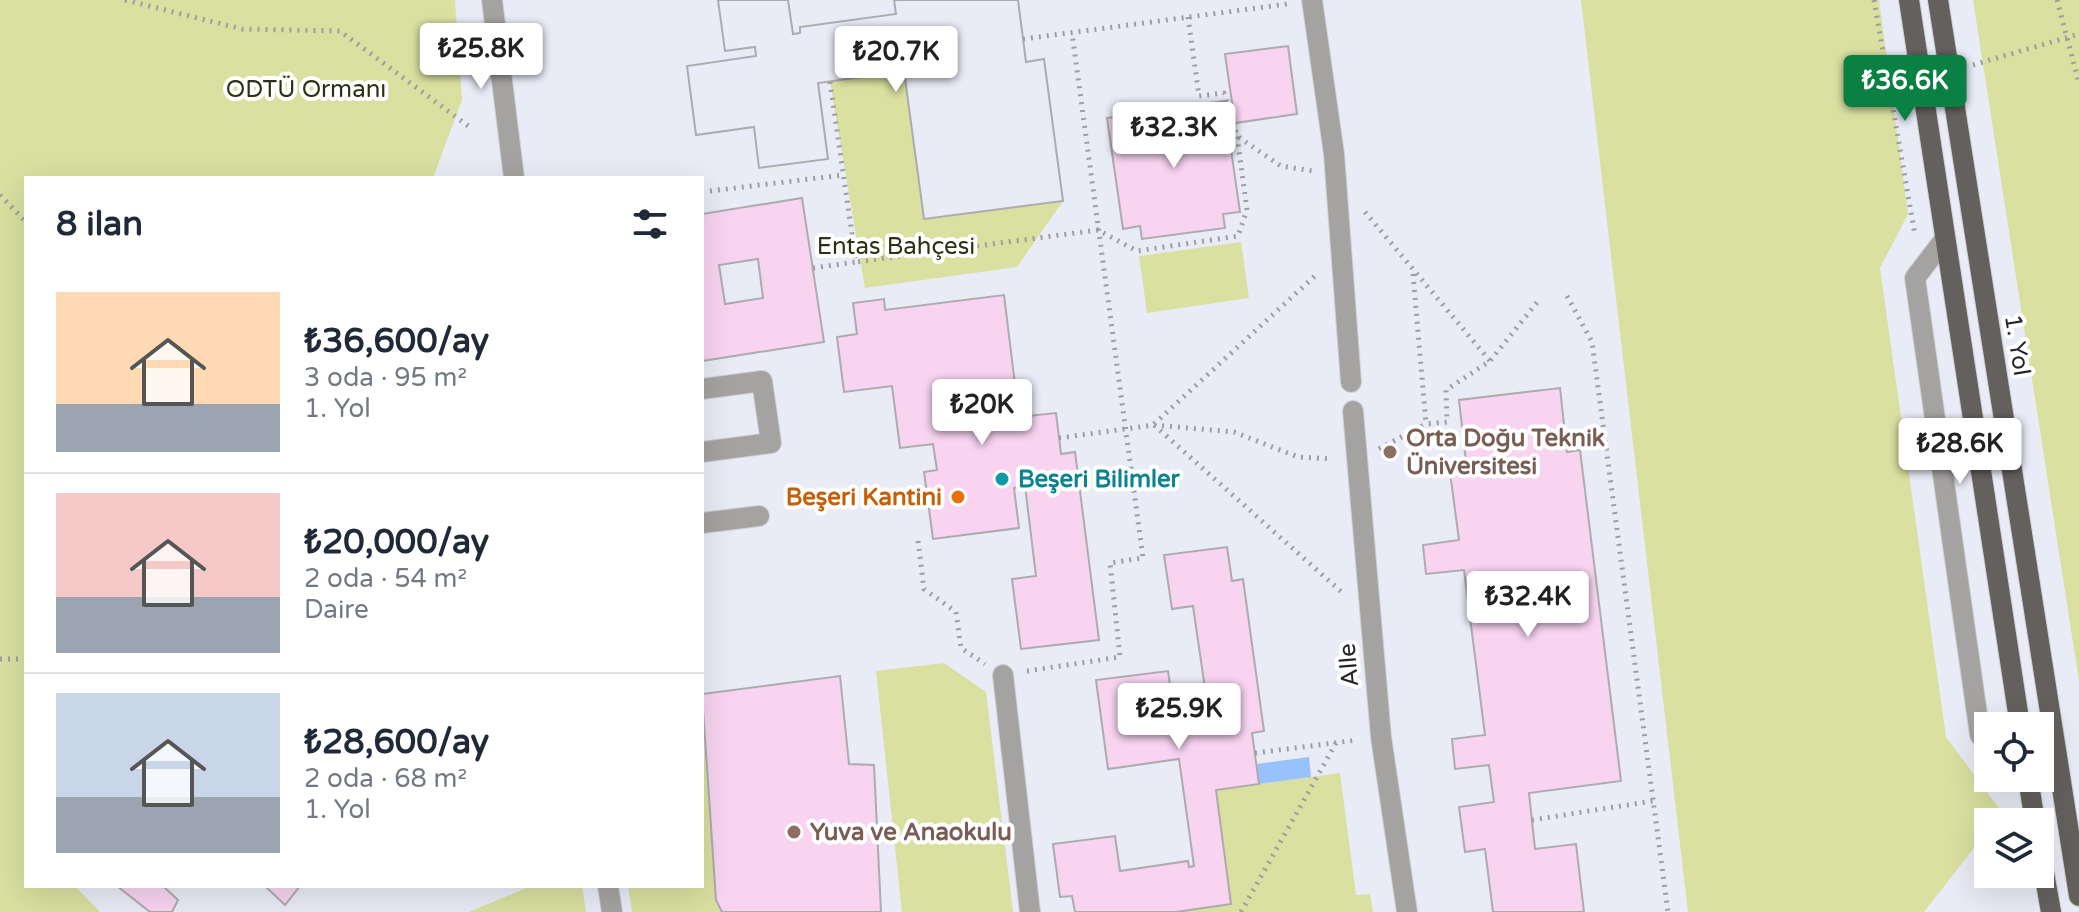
<!DOCTYPE html>
<html lang="tr">
<meta charset="utf-8">
<style>
:root{--surface:#fff;--page:#f6f6f7;--text:#1f2937;--muted:#747a83;--line:#e0e1e3;--accent:#0b8043}
body{margin:0;font-family:"Varela Round",sans-serif;background:var(--page);color:var(--text);height:100vh;display:flex;flex-direction:column;font-size:30px;white-space:nowrap}
*{box-sizing:border-box;margin:0}
p{font-size:26px;color:var(--muted)}
.icon{flex:none;width:44px;height:44px;fill:none;stroke:currentColor;stroke-width:2;stroke-linecap:round;stroke-linejoin:round}
.map{position:relative;flex:1;overflow:hidden}
.side{position:absolute;left:24px;top:176px;width:680px;height:712px;display:flex;flex-direction:column;background:var(--surface);border-radius:0px;box-shadow:0 8px 32px #0002}
.side>*{flex:none}
.fabs{position:absolute;left:1974px;top:712px;display:grid;gap:16px}
.fabs a{display:grid;place-items:center;width:80px;height:80px;border-radius:0px;background:var(--surface);box-shadow:0 8px 32px #0002;font-size:40px}
.price{position:absolute;translate:-50% -68px;padding:0 18px;border-radius:8px;background:#fff;color:#222;font-size:26px;line-height:52px;filter:drop-shadow(0 2px 4px #0008)}
.price::after{content:'';position:absolute;left:50%;top:48px;width:24px;height:18px;margin-left:-12px;background:inherit;clip-path:polygon(0 0,100% 0,50% 100%)}
.price.active{background:var(--accent);color:#fff}
ul{padding:0;list-style:none}
li{display:flex;align-items:center;gap:24px;height:200px;padding:0 32px}
li+li{border-top:2px solid var(--line)}
li span{display:grid;place-items:center;flex:none;width:224px;height:160px;border-radius:0px;color:#555}
li>.icon{margin-inline-start:auto}
span .icon{width:96px;height:96px;fill:#fffc;stroke-width:1}
li b{font-size:34px}
h2{display:flex;justify-content:space-between;align-items:center;height:96px;padding:0 32px;font-size:34px}
.map>svg:first-child{display:block}
.built{fill:#e9ebf7;fill-rule:evenodd}
.green{fill:#d9e0a0}
.water{fill:#98c2fb}
.building{fill:#f8d4f1;stroke:#aeabae;stroke-width:2;fill-rule:evenodd}
.lines{fill:none;stroke-linecap:round;stroke-linejoin:round}
.minor-casing{stroke:#d0d0d3;stroke-width:22}
.major-casing{stroke:#d0d0d3;stroke-width:22}
.path{stroke:#9e9ea1;stroke-width:5;stroke-dasharray:2 6;stroke-linecap:butt}
.minor{stroke:#a5a3a2;stroke-width:20}
.major{stroke:#63605e;stroke-width:20}
.education-dot{fill:#8d6e63;stroke:#fff;stroke-width:3}
.culture-dot{fill:#0f9aa8;stroke:#fff;stroke-width:3}
.food-dot{fill:#e8710a;stroke:#fff;stroke-width:3}
.labels{text-anchor:middle;dominant-baseline:central;stroke-width:8;stroke-linejoin:round;paint-order:stroke}
.park-label{font-size:24px;fill:#2e3011;stroke:#fff}
.street-label{font-size:24px;fill:#252527;stroke:#fff}
.education-label{font-size:24px;font-weight:bold;fill:#785e54;stroke:#fff;text-anchor:start}
.culture-label{font-size:24px;font-weight:bold;fill:#0d838f;stroke:#fff;text-anchor:start}
.food-label{font-size:24px;font-weight:bold;fill:#c56008;stroke:#fff;text-anchor:end}
</style>
<div class="map">
<svg width="2079" height="912" viewBox="0 0 2079 912">
<rect width="100%" height="100%" fill="#f5f5f9"/>
<path class="built" d="M0,0H2079V912H0ZM26,178H702V886H26ZM1988,726H2040V778H1988ZM1988,822H2040V874H1988Z"/>
<path class="green" d="M0,0H455L462,100L433,178H26V886H75L100,912H0Z
M1581,0H1879L1908,214L1880,268L1946,737L2002,812L1994,822H1988V830L1924,912H1688Z
M1973,0H2079V681Z
M904,71L924,219L1063,201L1017,267L865,288L830,82Z
M1241,242L1249,298L1147,313L1139,256Z
M944,663L986,692L1013,912H902L876,671Z
M702,715L716,900L722,912H632L628,886H702Z
M1340,773L1356,895L1370,894L1373,912H1176L1231,904L1216,790Z
M531,886H582L586,912H469Z"/>
<path class="water" d="M1309,757L1311,777L1259,784L1257,764Z"/>
<path class="building" d="M718,0H788L793,34L800,33V27L896,14L894,0H1018L1026,62L1044,59L1063,201L924,219L904,71L818,83L828,159L759,168L754,127L696,135L687,66L756,56L755,47L725,51Z
M718,0H788L793,34L800,33V27L896,14L894,0H1018L1026,62L1044,59L1063,201L924,219L904,71L818,83L828,159L759,168L754,127L696,135L687,66L756,56L755,47L725,51Z
M1288,46L1297,114L1235,123L1225,54Z
M1224,101L1240,212L1223,214L1225,228L1142,239L1140,226L1123,229L1107,118Z
M802,198L824,342L702,361V214ZM758,259L763,298L725,304L719,265Z
M1004,295L1019,417L1056,413L1061,454L1075,452L1099,640L1021,649L1012,579L1036,576L1025,486L1014,488L1019,528L933,539L924,472L937,470L933,444L900,448L892,386L844,392L837,337L857,334L853,303L884,299L885,310Z
M1560,388L1567,452L1580,450L1621,781L1529,793L1535,849L1576,844L1584,912H1493L1485,849L1465,852L1459,807L1494,802L1489,765L1455,769L1452,739L1485,735L1464,570L1426,574L1423,545L1459,540L1449,465L1466,462L1459,400Z
M1227,547L1232,581L1243,579L1264,731L1252,733L1259,784L1216,790L1231,904L1176,912H1075L1072,896L1060,897L1053,844L1115,836L1120,871L1188,861L1189,867L1194,866L1179,759L1108,769L1096,680L1168,671L1176,727L1210,723L1193,606L1172,609L1164,555Z
M840,676L849,764L874,765L881,912H722L716,900L702,694Z
M117,886H163L178,900L172,912H150Z
M265,886H300L285,905Z"/>
<g class="lines">
<defs>
<path id="minor" d="M492,0L514,178
M1312,0L1334,154L1351,382
M1944,240L1915,278L1980,735L1988,745
M702,389L762,381L771,443L702,452
M1353,411L1381,737L1407,912
M702,523L759,516
M1003,675L1030,912
M608,886L612,912"/>
<path id="major" d="M1909,0L2020,726
M1938,0L2079,896
M2028,778L2035,822
M2040,850L2051,912"/>
</defs>
<use href="#minor" class="minor-casing"/>
<use href="#major" class="major-casing"/>
<path class="path" d="M125,0L242,29L340,31L471,128
M1874,0L1915,235
M2057,0L2079,83
M1188,17L1199,96L1224,93L1237,136L1281,166L1313,171
M1023,39L1287,4
M1973,65L2079,34
M830,82L856,262L1098,230L1137,251L1238,236L1247,210L1237,136
M702,192L843,175
M0,195L26,222
M1365,212L1490,361
M813,268L856,262
M1413,274L1426,424
M1567,296L1592,342L1668,912
M1154,424L1317,274
M1154,425L1234,432L1298,457L1332,459
M1059,438L1154,425L1345,595
M1379,449L1426,424L1447,422L1446,390L1490,361L1539,300
M918,541L924,589L956,612L961,648L985,664
M0,659H26
M1027,671L1120,657L1110,563L1143,558L1072,33
M1255,753L1357,740
M1532,820L1653,801
M1241,912L1336,743"/>
<use href="#minor" class="minor"/>
<use href="#major" class="major"/>
</g>
<g class="education-dot">
<circle cx="1390" cy="452" r="8"/>
<circle cx="794" cy="832" r="8"/>
</g>
<circle class="culture-dot" cx="1002" cy="479" r="8"/>
<circle class="food-dot" cx="958" cy="497" r="8"/>
<g class="labels">
<g class="park-label">
<text x="306" y="89">ODTÜ Ormanı</text>
<text x="896" y="246">Entas Bahçesi</text>
</g>
<g class="street-label">
<text transform="translate(2017 345) rotate(81)">1. Yol</text>
<text transform="translate(1349 665) rotate(-95)">Alle</text>
</g>
<g class="education-label">
<text x="1406" y="438">Orta Doğu Teknik<tspan x="1406" dy="28">Üniversitesi</tspan></text>
<text x="810" y="832">Yuva ve Anaokulu</text>
</g>
<g class="culture-label">
<text x="1018" y="479">Beşeri Bilimler</text>
</g>
<g class="food-label">
<text x="942" y="497">Beşeri Kantini</text>
</g>
</g>
</svg>
<div class="fabs">
<a><svg class="icon" aria-label="locate" viewBox="0 0 24 24"><circle cx="12" cy="12" r="6"/><path d="M12 2v4M12 18v4M2 12h4M18 12h4"/></svg></a>
<a><svg class="icon" aria-label="layers" viewBox="0 0 24 24"><path d="M12 4l9 5-9 5-9-5zM3 14l9 5 9-5"/></svg></a>
</div>
<b class="price" style="left:481px;top:91px">₺25.8K</b>
<b class="price" style="left:896px;top:94px">₺20.7K</b>
<b class="price active" style="left:1905px;top:123px">₺36.6K</b>
<b class="price" style="left:1174px;top:170px">₺32.3K</b>
<b class="price" style="left:982px;top:447px">₺20K</b>
<b class="price" style="left:1960px;top:486px">₺28.6K</b>
<b class="price" style="left:1528px;top:639px">₺32.4K</b>
<b class="price" style="left:1179px;top:751px">₺25.9K</b>
<section class="side">
<h2>8 ilan<svg class="icon" aria-label="filters" viewBox="0 0 24 24"><path d="M4 7h16M4 17h16"/><circle cx="9" cy="7" r="2"/><circle cx="15" cy="17" r="2"/></svg></h2>
<ul>
<li><span style="background:linear-gradient(#ffd9b3 70%,#9aa5b1 0)"><svg class="icon" aria-label="home" viewBox="0 0 24 24"><path d="M3 11l9-7 9 7M6 9v11h12V9"/></svg></span><div><b>₺36,600/ay</b><p>3 oda · 95 m²</p><p>1. Yol</p></div></li>
<li><span style="background:linear-gradient(#f6c9c9 65%,#9aa5b1 0)"><svg class="icon" aria-label="home" viewBox="0 0 24 24"><path d="M3 11l9-7 9 7M6 9v11h12V9"/></svg></span><div><b>₺20,000/ay</b><p>2 oda · 54 m²</p><p>Daire</p></div></li>
<li><span style="background:linear-gradient(#c9d6e8 65%,#9aa5b1 0)"><svg class="icon" aria-label="home" viewBox="0 0 24 24"><path d="M3 11l9-7 9 7M6 9v11h12V9"/></svg></span><div><b>₺28,600/ay</b><p>2 oda · 68 m²</p><p>1. Yol</p></div></li>
</ul>
</section>
</div>
